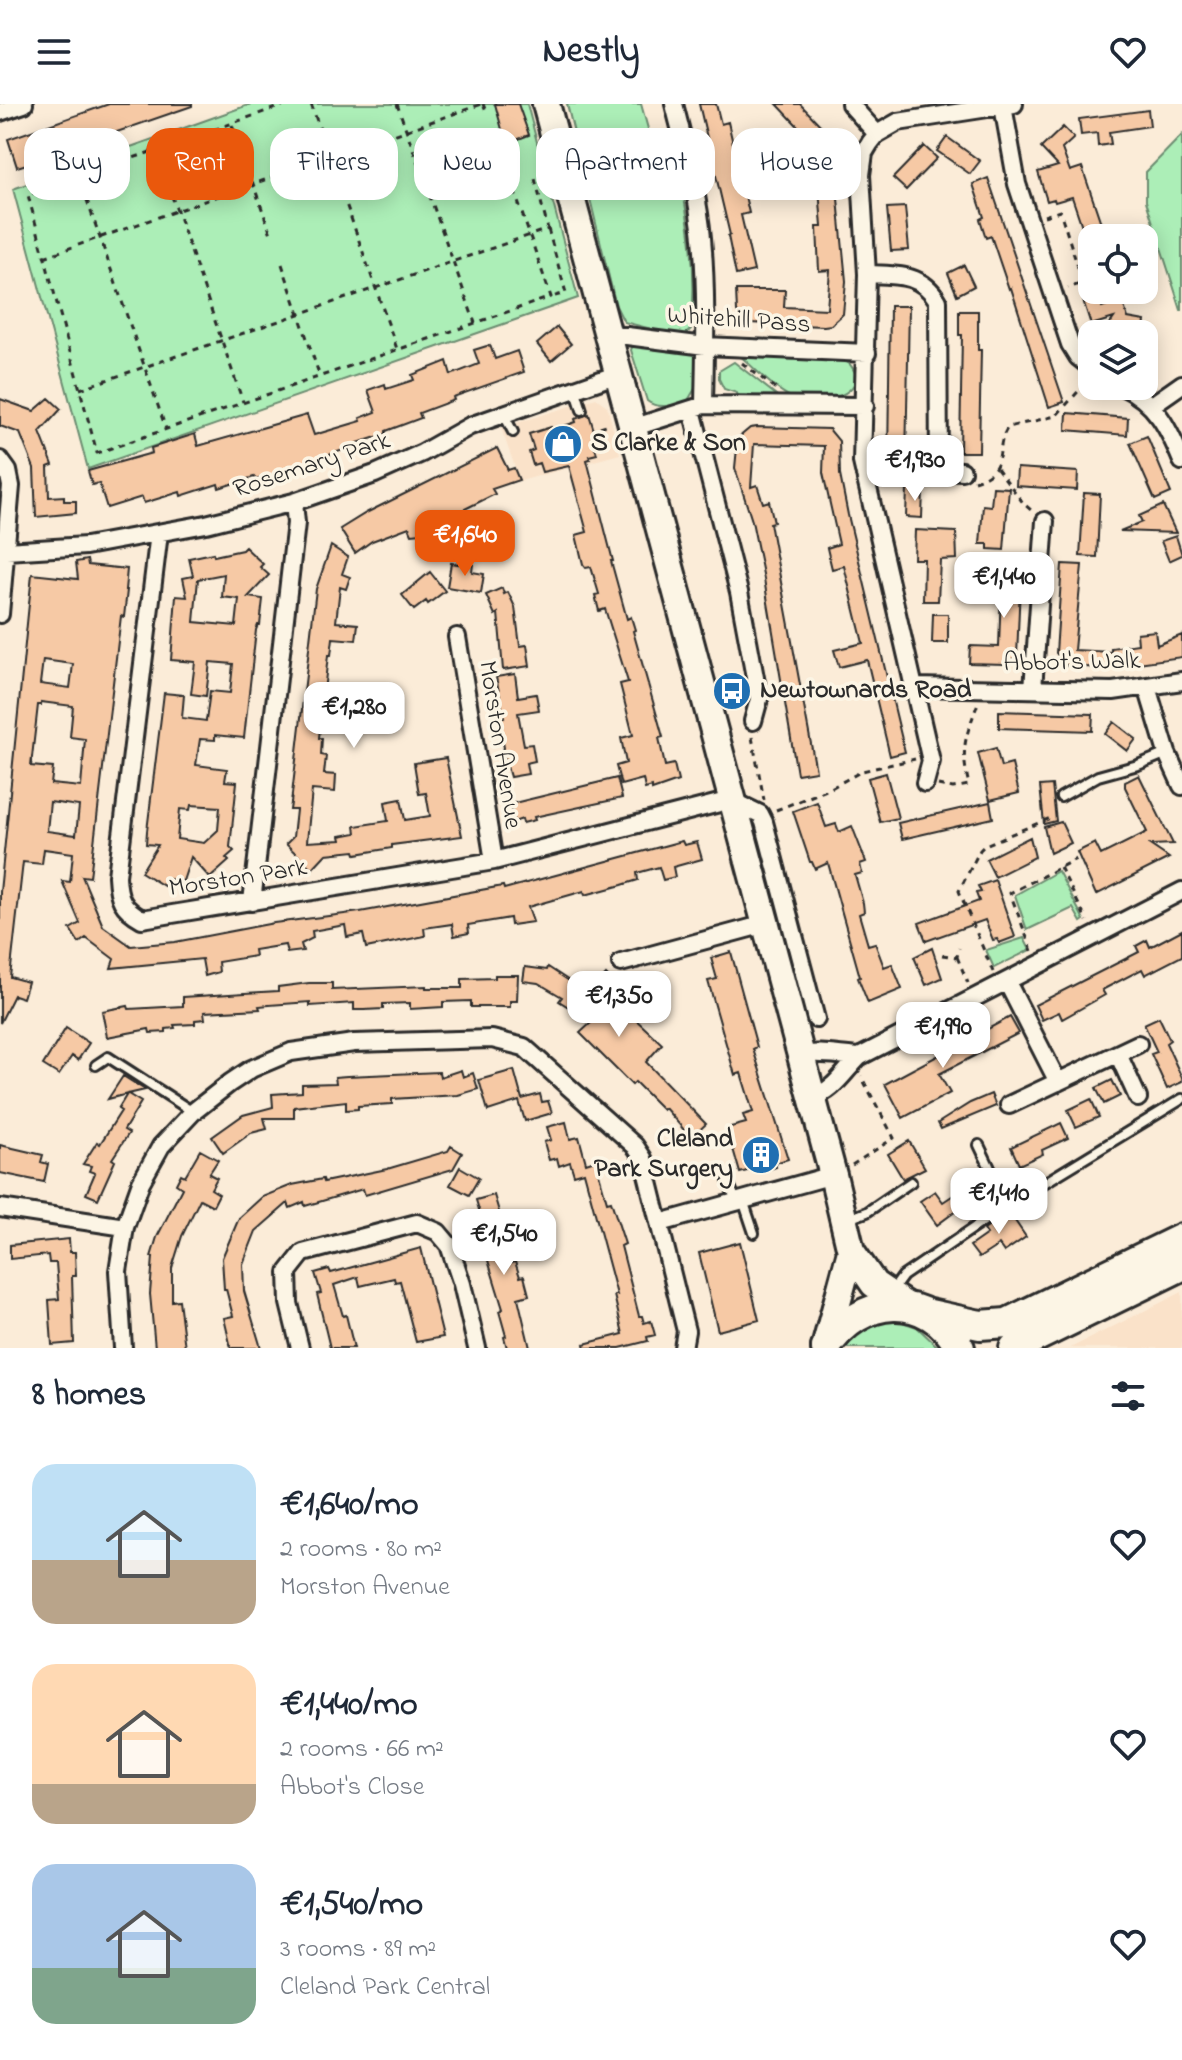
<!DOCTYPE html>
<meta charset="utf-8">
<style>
:root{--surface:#fff;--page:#f2f2f3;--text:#1f2937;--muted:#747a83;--accent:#ea580c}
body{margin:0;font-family:"Indie Flower",sans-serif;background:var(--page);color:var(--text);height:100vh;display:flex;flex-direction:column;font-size:30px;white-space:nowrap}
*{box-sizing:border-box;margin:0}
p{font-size:26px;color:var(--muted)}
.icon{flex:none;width:44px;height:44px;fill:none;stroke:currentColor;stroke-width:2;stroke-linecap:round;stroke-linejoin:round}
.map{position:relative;height:1244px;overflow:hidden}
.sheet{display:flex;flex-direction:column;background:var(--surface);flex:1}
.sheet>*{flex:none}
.banner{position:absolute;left:24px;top:24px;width:1134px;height:72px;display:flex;gap:16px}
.buttons{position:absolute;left:1078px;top:120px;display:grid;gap:16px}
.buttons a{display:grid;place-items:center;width:80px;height:80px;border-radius:16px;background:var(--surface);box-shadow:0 4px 20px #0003;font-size:40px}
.price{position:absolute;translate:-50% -68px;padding:0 18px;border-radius:16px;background:#fff;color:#222;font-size:26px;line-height:52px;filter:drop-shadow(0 2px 4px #0008)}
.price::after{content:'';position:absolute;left:50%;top:48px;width:24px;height:18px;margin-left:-12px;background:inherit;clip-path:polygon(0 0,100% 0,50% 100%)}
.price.on{background:var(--accent);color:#fff}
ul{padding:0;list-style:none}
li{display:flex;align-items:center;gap:24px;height:200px;padding:0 32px}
li span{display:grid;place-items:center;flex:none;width:224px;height:160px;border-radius:24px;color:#555}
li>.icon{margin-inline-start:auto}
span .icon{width:96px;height:96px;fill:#fffc;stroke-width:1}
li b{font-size:34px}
h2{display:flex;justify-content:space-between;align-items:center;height:96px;padding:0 32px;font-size:34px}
.tag{padding:0 28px;border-radius:24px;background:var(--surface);box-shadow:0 4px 20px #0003;font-size:28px;line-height:72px}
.tag.on{background:var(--accent);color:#fff}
header{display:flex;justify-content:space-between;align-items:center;height:104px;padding:0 32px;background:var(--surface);font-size:36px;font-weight:700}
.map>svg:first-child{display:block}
.built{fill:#fae2c9}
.green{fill:#aceeb7;stroke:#6c8c71;stroke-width:2}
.building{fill:#f6c9a5;stroke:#2b2b2b;stroke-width:2;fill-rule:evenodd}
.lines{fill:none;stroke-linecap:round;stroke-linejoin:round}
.service-casing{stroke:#2b2b2b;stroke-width:14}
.minor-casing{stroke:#2b2b2b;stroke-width:22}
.primary-casing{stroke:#2b2b2b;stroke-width:32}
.trunk-casing{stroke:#2b2b2b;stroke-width:34}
.path{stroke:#2b2b2b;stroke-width:3;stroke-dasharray:6 6;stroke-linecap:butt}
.service{stroke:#fcf5e5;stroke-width:8}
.minor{stroke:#fcf5e5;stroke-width:16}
.primary{stroke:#fcf5e5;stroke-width:26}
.trunk{stroke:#fcf5e5;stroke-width:28}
.labels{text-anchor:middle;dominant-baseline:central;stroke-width:7;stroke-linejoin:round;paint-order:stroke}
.street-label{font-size:26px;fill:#2b2b2b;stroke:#fcf5e5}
.poi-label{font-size:26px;font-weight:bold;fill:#2b2b2b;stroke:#fcf5e5;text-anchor:start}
</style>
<header><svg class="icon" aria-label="menu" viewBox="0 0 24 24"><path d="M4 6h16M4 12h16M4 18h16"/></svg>Nestly<svg class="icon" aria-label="heart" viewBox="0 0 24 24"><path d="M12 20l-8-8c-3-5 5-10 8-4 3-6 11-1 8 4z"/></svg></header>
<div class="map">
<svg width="1182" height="1244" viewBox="0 0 1182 1244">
<rect width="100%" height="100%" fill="#fbecd8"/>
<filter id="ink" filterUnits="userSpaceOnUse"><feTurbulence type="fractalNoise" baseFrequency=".0125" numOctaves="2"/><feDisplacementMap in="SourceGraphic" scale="16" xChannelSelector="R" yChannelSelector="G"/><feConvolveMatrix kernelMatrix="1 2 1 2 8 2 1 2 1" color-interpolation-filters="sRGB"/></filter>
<g filter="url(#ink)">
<path class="built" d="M596,294L607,302L620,350L520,377L501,324Z
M1182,1188V1244H1070Z"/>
<path class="green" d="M251,0H527L578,194L88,365L13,85Z
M567,0H641L650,32L672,35C686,99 699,159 691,225L683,233L624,218L616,202Z
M1182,31V206H1181L1146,97V68Z
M633,241L702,251L696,283L687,298C674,301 658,306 647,297L631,246Z
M740,252L838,254C841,256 845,256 848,259C851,260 854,267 855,269C861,298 804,300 789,292C771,283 755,264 740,252Z
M734,258L780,294L738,292L737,289L724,285L719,275V267Z
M1058,767L1084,816L1081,818L1073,804L1027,826L1015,791Z
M1024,834L1030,846L994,864L986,846Z
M896,1216L917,1223L939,1244H836L862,1221Z"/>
<path class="building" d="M109,0H192V2L79,41L80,44L17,63L8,35Z
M495,0H518L529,31L506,40Z
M699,0H716L721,20L728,18L749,109L741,111L754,167L736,171L728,132L730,131Z
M777,0H800L824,25L811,36Z
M1148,6L1150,22L1109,28L1111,40L1098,42L1097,29L1081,31L1079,15Z
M1063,23L1074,34L1062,45L1070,67L1082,63L1106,134H1086L1072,93L1055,98L1054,95L1047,97L1038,68L1058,62L1041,44Z
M947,33L980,57L970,70L937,47Z
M924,42L937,54L906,86L893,74Z
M833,43L846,177L843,210L831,221L824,222L748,219L737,208L736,186H785L784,203L827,205L830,166L819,167L817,123H822L816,45Z
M988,74L1064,298L1049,303L1011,184L1009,185L991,132L986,134L980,115L984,113L973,80Z
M905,103L909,146L891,147L887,104Z
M964,161L974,182L957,191L948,169Z
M1098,188L1102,203L1122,196L1128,214L1145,217L1143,230H1103L1114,214L1091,221L1082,193Z
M890,202H909L906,358L888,357Z
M959,207H978V246H981L979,348H960L962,231H959Z
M557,223L571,240L551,257L537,240Z
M490,241L495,255L517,247L524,268L453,293L454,296L419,309L421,314L386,327V330L351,341L352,343L317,355L318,357L256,376L254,373L219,384L218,380L181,392L180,388L144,399L142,393L107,404L99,379L92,381L88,367L152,349L151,344L195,330L198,342L307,311L314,331L361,317L360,314L376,308L368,286L385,280L386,285L414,276L412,271L447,257L451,271L479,260L474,246Z
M49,294L61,305L40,328L53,361L48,363L49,393L64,392V397H76V409L36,413L34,364L20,329L0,322V295L34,307Z
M1067,309L1128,314L1127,331L1066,326Z
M589,310L596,333L592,334L597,350L589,352L590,355L587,356L613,457H611L627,515L631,513L635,526L633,527L663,633L659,634L665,662L674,660L678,677L652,686V683L645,685L643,675L621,681L616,662L626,659L621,634L633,631L620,580L628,578L605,505L599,507L595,491L599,490L591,463L586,464L583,460L576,431L587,428L569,362L542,368L539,359L533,361L529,348L534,346L529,330L551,323L552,326L576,318L575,315Z
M757,323L829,325L839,337L840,371L848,411L905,648L890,652L867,556L839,563L834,546L863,539L844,462L832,465L827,444L839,440L823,369L824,342L754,340L751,383L757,381L763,399L769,397L774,418L770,419L816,667L797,670L764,475L752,417L735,364L738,334L750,324Z
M1147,332L1171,389L1155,396L1130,339Z
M497,344L508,366L514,364L519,376L492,385L495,390L453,411L456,416L423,432L421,429L412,430L409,423L372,437L355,449L340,425L366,409Z
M1017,364L1078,368L1077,386L1016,382Z
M993,383L1009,384L1004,446L988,445V440H980L983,401L991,402Z
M907,385H923L922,414L906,413Z
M1084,389L1100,390L1097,453L1080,452Z
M1163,401L1176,429L1120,427L1142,418L1139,412Z
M915,426L956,428L957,455L940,456L938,497H923L924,455H914Z
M1176,432L1182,451L1169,457L1161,437Z
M331,442L348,453L342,470L350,473L346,485L340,483L336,518L358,520L356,536L333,534L331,551H328L319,634H322L321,651L326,652L324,670L336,671L335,688L312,686L307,738L341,736L340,732L356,729L355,722L388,717L385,698L401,695L405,716L430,712L426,689L419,690L414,659L446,654L462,732L392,741V744L356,750L355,747L326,750L312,765L286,740L293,733L296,706H290L291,699L316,485Z
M245,443L263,460L260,463L269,471L248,493L263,495L260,521H258L256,526L244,634L215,631V636L200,635L196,661L227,665L225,677L237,678L230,743L234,747L226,754L229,757L210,774L191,753L183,777L168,775L164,782L141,768L158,741L146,740L147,727L164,589L184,591L182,614L206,617L210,587L230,589L233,560L210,558L206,592L191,590L195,558L171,556L176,492L187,493L183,474L193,472L189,454L213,449L214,452L242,446ZM224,470L222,493L239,495L236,522L194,518L198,475ZM191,701L220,703L218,726L204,739L177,735L180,705L190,706Z
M87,456L88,461L127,465L125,486H127L124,513L121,512L90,773L82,772L103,822L131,842L175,838L274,819L360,808L503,782L504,785L682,737L684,741L697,738L702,755L673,763L675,773L663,776L659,763L637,769L638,776L622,781L585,791L584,787L528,803L533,818L511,821L510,814L468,821L469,829L454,832L452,820L424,824L425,832L366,844L363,830L347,833L345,821L312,827L313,834L301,840L303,847L287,849L285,841L254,846L255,852L218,858L219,868L205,872L202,855L111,864L114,855L86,834L79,839L70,825L80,819L62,777L70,778L73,749L44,745L42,760L23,758L10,873L28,878L23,894L14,891L0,919V788L32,470L78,475L76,458ZM43,556L73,560L70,584L40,580ZM41,598L73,602L70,633L85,635L81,683L51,680L53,664L31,662L38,601H41ZM50,698L79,702L76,731L47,727Z
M1002,456L1021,457L1017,552L1005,560L969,559L970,542L999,543Z
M458,457L473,460L472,468L484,470L481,489L447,483L451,459L458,460Z
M1062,460L1082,461L1074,546L1111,548V544L1138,540L1137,529L1155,527L1157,541L1182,531V553L1102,564L1067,562L1056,549Z
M430,468L445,487L428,500L426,497L414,506L402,491Z
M502,484L504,490L508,488L515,503L520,542L527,541L530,562L503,566L498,509L495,511L486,491Z
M933,510H948V539H932Z
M515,570L518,593L536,590L539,606L518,609L524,641L532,640L535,657L526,659L528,670L510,673L502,645L504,644L499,614L504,613L496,573Z
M999,607L1093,610L1092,627L999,624Z
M1114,618L1136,635L1127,647L1105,630Z
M996,644L1001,663L1012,660L1019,689L990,696L978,649Z
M886,669L898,714L880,718L868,674Z
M1139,671L1173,740L1150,741L1169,754L1096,791L1077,748L1095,739L1101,751L1147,728L1125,683V678Z
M617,674L622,694L534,713L535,716L523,719L522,715L514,718L510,700Z
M1052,681L1056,717L1044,720L1040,682Z
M817,698L826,723L836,720L839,728L852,722L866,758L860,760L862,769L855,771L863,799L864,808L859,810L868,841L875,839L884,863L892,860L902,885L868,899L858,874L860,873L828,759L815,765L812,758H810L793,707Z
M990,698L993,714L902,735L898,719Z
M1061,718L1071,739L1050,749L1044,723Z
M1030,733L1035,753L995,773L986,755Z
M995,776L1015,833L999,839L997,835L993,836L985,816L926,837L919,819L979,797L976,789L981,788L978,782Z
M1182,826V852L1145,871L1142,865L1102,886L1105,891L1062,915L1059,908L1042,916L1035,901L1139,848L1136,842L1147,836L1150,843Z
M932,844L942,874L926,881L914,853Z
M731,848L757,943L753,945L788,1055L775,1059L776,1063L762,1067L761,1063L740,1069L727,1024L746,1019L743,1011L753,1008L741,969L735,971L708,877L717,875L711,854Z
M525,863L547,866L548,863L589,890L606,871L633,898L630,900L638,908L633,913L662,940L646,958L706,1020L691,1034L665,1004L663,1006L635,978L632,981L580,929L592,918L559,897L562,893L538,879L523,877Z
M495,871H518L517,897H510V903H471V897L443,898V903L410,905V899L383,900V905L364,906H354V899L310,902V898L269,901L259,902L260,905L204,908L205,915L195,916V920L174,921L175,924L166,925V928L150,929L149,925L107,933L102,907L128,902L129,905L183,902V893L278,887V883L309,879H332V886L426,882V884H462V875L495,874Z
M1010,913L1019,929L939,970L950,989L903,1014L885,980Z
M1159,913L1170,936L1166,939L1182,974V978L1167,985L1151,950L1157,948L1144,920Z
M66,924L89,939L78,956L72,952L59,971L43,961Z
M461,966L463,973L473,969L478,985L458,991L392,995V1000L358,1002V1005L346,1006V997L294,1003V1014H264L267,1025L251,1029L223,1049L212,1033L243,1011L273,1003L272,990L302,988V980L336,979L335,973L347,972L439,968L440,973Z
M514,966L522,995L540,990L542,998L548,997L552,1009L525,1017L519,997L488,1007L479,976Z
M123,972L145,986L128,990L141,998L124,1026L129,1029L112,1055L115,1057L98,1095L86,1090L95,1069L89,1067L91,1062L83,1060L97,1038L100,1040L121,1007L118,1005L127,990L108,995Z
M1112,976L1120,992L1104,1000L1096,984Z
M991,990L996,1002L941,1025L938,1019L970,999Z
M1091,995L1099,1013L1076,1023L1068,1006Z
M566,1018L570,1035L579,1033L586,1059L595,1056L607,1098L611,1097L625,1140L621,1142L639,1212H642L644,1219L651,1217L655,1231L647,1233L648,1237L620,1244H585L584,1240L623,1230L614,1191H617L584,1068L574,1071L570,1058L559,1062L557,1054L549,1056L544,1038L551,1036L547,1023Z
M1061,1019L1068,1034L1042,1046L1043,1050L1019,1061L1011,1043Z
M909,1037L925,1064L903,1075L888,1050Z
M0,1041L43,1051L41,1058L48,1060L44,1078L0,1069Z
M451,1042L462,1049L453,1065L365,1091L363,1085L305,1102L304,1098L290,1104L288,1099L256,1127L243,1160L244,1187L261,1244H231L224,1214L233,1212L226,1185H224L222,1154L239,1114L262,1093L292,1081L323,1075L324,1078L387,1065L448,1047Z
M200,1046L218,1056L209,1070L217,1074L211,1085L219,1090L213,1102L200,1095L182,1132L172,1164V1197L179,1196L185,1244H155L150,1190L153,1153H151L157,1133L182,1084L176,1080L181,1070L185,1072Z
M460,1063L479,1074L469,1091L450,1081Z
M935,1087L943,1098L955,1090L964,1101L937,1121L920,1097Z
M494,1091L500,1111L493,1113L503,1149L507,1147L510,1159L515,1158L520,1173L524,1172L529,1191L518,1194L530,1244H507L504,1233L506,1232L499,1207L503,1205L479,1127L478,1120L483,1119L476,1096Z
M1009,1108L1026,1133L1004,1148L999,1141L979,1154L970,1142L987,1130L984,1126Z
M69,1135L70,1148H75L76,1172H72L74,1239L52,1241L49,1196L59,1195L56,1159H49L48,1151L10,1155V1141Z
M740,1138L759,1216L718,1227L699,1149Z
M421,1144L443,1233L416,1238L400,1177L395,1178L394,1174L360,1182L358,1173L334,1181L343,1212L346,1211L354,1244H330L317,1190L321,1189L315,1169L329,1165L331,1169Z"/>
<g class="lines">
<defs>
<path id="service" d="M575,284L582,306
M504,311L513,328
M1061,693L1098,672L1138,661L1167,649
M96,961L108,953L193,1008
M979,1041L990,1064L1003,1104
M728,1077L736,1097
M743,1096L754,1129
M848,1115L867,1108L911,1078
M892,1187L903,1172L1003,1104L1182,995"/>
<path id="minor" d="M674,0C685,44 698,89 702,134C707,189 705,246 704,301
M850,0L877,30
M1003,2L1017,80L1062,216L1070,240L1078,253L1092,264
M0,8L24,0
M867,170C896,171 922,169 938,197L939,366
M609,232H627L705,242L867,249
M1122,282C1156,298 1168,323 1182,357
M1152,301L1182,280
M692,306L739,488L759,595L753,617
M632,324L704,301L865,302
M0,356L8,367L11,382L0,510
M914,365L962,367
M159,429L117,772C118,794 122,804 142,815L494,757L731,696L760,710L764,718L816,915
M6,447L86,442L206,420L294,398L375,370L422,349L470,322L618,270
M457,533L494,757
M915,583L1113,587L1182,577
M1147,583L1167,649L1182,682
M1033,585L1045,417
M925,679L931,657L862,358L867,170L861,71L864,49L870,39L877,30L898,18L1014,0
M252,798L296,419L294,398
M621,859L765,820
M1007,878L1058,978
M1118,950L1138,994
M801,951C820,947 839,952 859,953
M812,993C833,988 844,968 859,953L1182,787
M1009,1001L1138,940
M0,1104L125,1123
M660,1119L833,1071
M123,1244L118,1167L125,1123L141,1078L161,1042L193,1008L230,979L251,965L291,948L354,939L492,935L524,943L635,1042L643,1054L686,1227L683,1244
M300,1244L289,1199L288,1168L303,1149L417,1119L438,1128L449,1141L462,1180L477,1244"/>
<path id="primary" d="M546,0L833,1071L851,1147L874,1180L908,1203
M825,1244L851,1147"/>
<path id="trunk" d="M925,1209L980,1221L1007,1219L1182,1134
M826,1244C860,1191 928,1185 960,1244
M1014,1244L1182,1162"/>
</defs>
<use href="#service" class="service-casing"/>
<use href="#minor" class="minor-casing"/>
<use href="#primary" class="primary-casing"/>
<use href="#trunk" class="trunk-casing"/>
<path class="path" d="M287,0L28,91L97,349L551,193L506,63
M311,0L397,245
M397,0L475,219
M483,0L487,10
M232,21L271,130
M156,46L243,298
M79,73L166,325
M1044,112L1060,107L1083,179L1068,184
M548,125L566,189L552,193
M44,153L482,0
M282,160L319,270
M742,259L777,286
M80,285L548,125L534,71
M600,323L609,320
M997,364L1024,400L1032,407
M974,377C1010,366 993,345 1008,323L1056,312L1086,279
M882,378H907
M752,633L764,696
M938,681L953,684L969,681C960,643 965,635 978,599
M776,706L829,685L862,667L915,655
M1060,763L1087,817
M1032,847L1010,789L1076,755
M942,851L957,853L959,844
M957,853L968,879
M993,868L959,787L980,746L985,741L1053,713
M852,1061L894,1034L861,972"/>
<use href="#service" class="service"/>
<use href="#minor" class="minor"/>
<use href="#primary" class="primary"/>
<use href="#trunk" class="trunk"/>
</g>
</g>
<defs>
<symbol id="shop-disc" viewBox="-11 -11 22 22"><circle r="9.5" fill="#1f6fb2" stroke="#fcf5e5"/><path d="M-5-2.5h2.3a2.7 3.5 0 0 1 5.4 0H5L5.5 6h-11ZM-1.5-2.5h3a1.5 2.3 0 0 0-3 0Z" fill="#fff"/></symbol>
<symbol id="bus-disc" viewBox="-11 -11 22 22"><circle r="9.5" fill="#1f6fb2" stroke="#fcf5e5"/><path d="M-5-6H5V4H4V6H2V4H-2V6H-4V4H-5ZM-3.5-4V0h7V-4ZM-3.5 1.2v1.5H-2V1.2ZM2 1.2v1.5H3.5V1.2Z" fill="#fff"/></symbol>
<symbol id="building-disc" viewBox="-11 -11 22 22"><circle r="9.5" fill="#1f6fb2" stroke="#fcf5e5"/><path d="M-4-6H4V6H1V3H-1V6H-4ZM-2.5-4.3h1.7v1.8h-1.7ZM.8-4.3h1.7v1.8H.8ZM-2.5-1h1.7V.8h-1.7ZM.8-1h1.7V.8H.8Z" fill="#fff"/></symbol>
</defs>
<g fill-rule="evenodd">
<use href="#shop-disc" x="541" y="318" width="44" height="44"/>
<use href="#bus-disc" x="710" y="565" width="44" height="44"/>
<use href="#building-disc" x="739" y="1029" width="44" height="44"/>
</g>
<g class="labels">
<g class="street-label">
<text transform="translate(739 217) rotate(4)">Whitehill Pass</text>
<text transform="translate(312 362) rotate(-18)">Rosemary Park</text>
<text transform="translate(1072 559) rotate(-1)">Abbot's Walk</text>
<text transform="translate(499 641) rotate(81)">Morston Avenue</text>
<text transform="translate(238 775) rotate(-9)">Morston Park</text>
</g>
<g class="poi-label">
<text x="591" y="340">S Clarke &amp; Son</text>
<text x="760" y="587">Newtownards Road</text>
<text x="733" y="1036" text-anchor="end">Cleland<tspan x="733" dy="30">Park Surgery</tspan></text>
</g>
</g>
</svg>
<div class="buttons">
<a><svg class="icon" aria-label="locate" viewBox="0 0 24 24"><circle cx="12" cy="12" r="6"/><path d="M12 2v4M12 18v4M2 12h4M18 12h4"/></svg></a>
<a><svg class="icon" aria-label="layers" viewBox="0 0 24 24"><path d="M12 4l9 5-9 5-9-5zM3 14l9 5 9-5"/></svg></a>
</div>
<b class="price" style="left:915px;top:399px">€1,930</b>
<b class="price on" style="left:465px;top:474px">€1,640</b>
<b class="price" style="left:1004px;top:516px">€1,440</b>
<b class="price" style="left:354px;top:646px">€1,280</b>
<b class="price" style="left:619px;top:935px">€1,350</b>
<b class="price" style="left:943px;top:966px">€1,990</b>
<b class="price" style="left:999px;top:1132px">€1,410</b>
<b class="price" style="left:504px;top:1173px">€1,540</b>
<div class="banner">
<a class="tag">Buy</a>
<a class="tag on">Rent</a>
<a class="tag">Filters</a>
<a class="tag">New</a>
<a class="tag">Apartment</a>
<a class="tag">House</a>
</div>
</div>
<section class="sheet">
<h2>8 homes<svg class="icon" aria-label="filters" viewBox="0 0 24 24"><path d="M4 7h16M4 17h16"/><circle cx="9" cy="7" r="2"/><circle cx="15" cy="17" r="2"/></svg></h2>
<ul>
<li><span style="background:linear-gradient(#bfe0f5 60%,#b9a48a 0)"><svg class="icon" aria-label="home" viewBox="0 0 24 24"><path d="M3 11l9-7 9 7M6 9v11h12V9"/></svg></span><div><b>€1,640/mo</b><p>2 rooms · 80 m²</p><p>Morston Avenue</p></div><svg class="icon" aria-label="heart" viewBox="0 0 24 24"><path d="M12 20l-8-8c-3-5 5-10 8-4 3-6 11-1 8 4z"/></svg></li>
<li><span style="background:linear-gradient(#ffd9b3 75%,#b9a48a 0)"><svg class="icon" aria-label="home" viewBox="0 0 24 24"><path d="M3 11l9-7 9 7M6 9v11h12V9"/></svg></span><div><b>€1,440/mo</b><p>2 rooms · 66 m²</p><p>Abbot's Close</p></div><svg class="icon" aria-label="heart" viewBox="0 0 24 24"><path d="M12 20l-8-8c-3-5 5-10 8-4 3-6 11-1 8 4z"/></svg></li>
<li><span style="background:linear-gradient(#a9c7e8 65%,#7fa58c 0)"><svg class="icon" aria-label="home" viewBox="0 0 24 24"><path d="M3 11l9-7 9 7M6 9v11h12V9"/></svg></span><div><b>€1,540/mo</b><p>3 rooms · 89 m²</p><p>Cleland Park Central</p></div><svg class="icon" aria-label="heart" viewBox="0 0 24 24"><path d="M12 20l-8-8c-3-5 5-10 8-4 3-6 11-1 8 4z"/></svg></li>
</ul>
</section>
